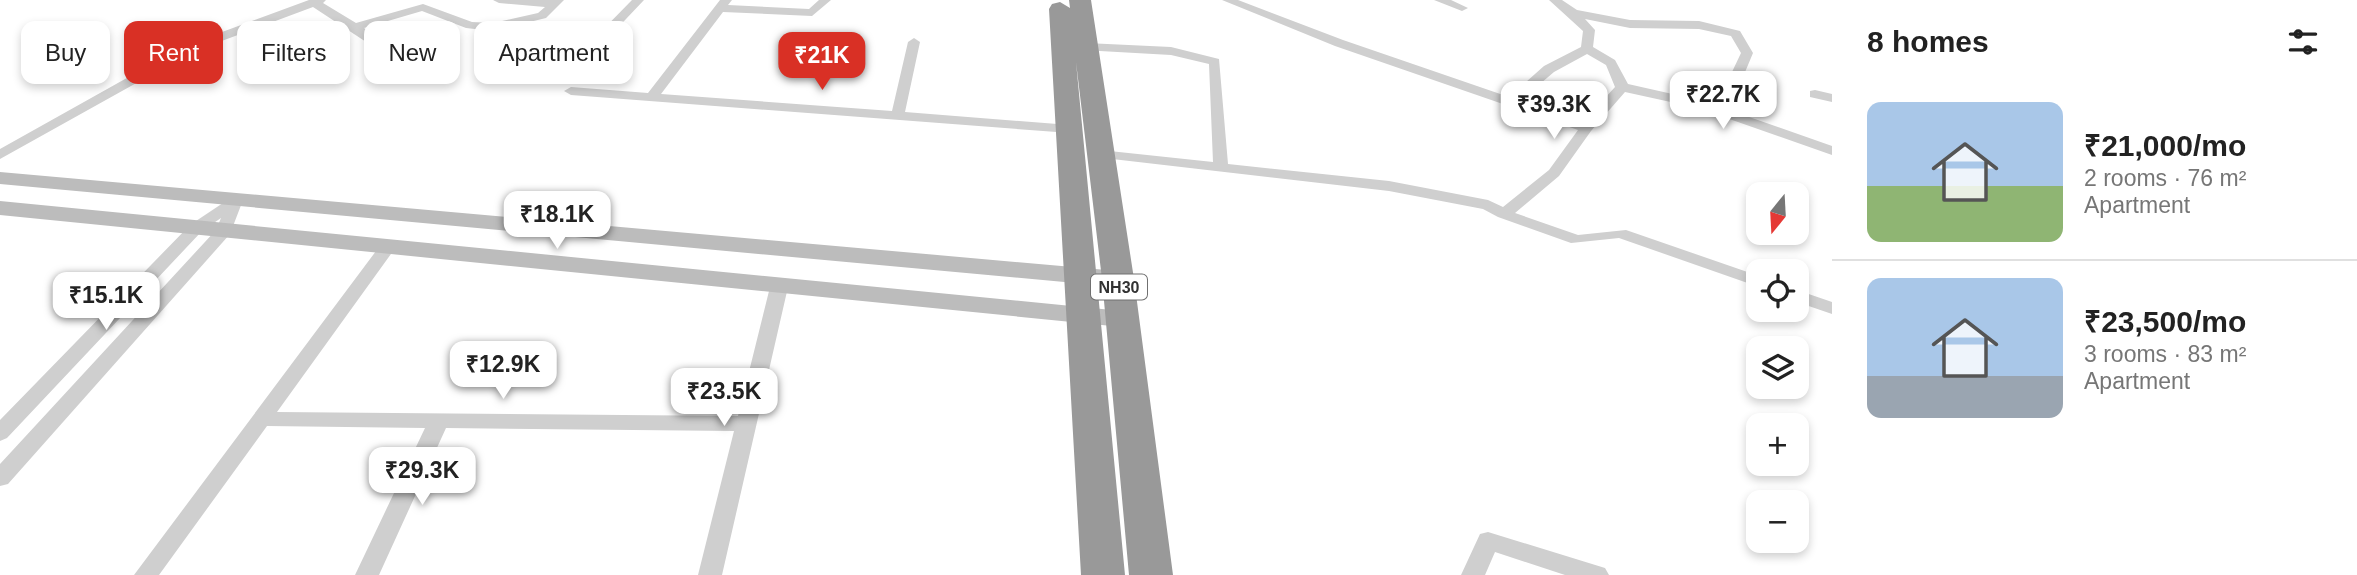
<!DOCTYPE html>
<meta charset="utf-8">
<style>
:root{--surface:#fff;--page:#f2f2f2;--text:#222;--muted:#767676;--line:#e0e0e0;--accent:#d93025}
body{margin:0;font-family:Helvetica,sans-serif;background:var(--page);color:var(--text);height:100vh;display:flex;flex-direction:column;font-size:26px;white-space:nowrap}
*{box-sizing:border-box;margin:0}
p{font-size:23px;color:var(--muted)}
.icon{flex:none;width:38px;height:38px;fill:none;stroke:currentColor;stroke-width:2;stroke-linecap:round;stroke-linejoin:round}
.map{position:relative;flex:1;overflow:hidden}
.drawer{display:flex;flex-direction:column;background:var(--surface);width:525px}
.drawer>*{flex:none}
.guide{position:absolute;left:21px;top:21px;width:665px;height:63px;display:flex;gap:14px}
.needle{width:46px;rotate:198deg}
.buttons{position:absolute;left:1746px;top:182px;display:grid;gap:14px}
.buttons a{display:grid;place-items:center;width:63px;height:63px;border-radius:14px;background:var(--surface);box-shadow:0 4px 10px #0003;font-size:35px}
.price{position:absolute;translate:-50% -60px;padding:0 16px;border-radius:14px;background:#fff;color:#222;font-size:23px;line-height:46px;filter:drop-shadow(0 2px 4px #0008)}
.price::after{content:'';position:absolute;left:50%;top:42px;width:21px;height:16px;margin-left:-10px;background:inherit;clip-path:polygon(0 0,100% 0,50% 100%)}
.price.on{background:var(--accent);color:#fff}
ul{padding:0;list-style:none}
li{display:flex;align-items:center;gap:21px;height:175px;padding:0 35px}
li+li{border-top:2px solid var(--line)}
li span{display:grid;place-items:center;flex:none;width:196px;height:140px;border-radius:14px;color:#555}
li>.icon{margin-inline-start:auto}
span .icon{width:84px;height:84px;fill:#fffc;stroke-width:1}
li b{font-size:30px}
h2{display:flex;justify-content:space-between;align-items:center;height:84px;padding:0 35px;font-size:30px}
.chip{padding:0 24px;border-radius:14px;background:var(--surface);box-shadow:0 4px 10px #0003;font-size:24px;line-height:63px}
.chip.on{background:var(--accent);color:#fff}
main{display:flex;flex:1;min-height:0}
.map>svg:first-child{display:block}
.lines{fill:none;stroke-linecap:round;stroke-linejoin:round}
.street{fill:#cfcfcf;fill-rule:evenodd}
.secondary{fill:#bcbcbc;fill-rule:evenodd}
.highway{fill:#999;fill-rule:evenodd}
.labels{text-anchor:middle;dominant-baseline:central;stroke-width:7;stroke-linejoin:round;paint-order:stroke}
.shield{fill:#fff;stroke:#707070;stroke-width:2}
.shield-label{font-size:16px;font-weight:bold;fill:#323232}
</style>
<main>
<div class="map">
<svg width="1832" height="575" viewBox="0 0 1832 575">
<rect width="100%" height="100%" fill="#fff"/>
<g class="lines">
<path class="street" d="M309,0H326L323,3L356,23L423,4L472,22L493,23L538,13L545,7L499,3L493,0H564L546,18L493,31L466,28L422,11L364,28L399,54L401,57L395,61L313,7L192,52L0,159V149L184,46Z
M632,0H644L590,57H582V51Z
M720,0H732L728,5L809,9L819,0H831L812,16L723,12L661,94L892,111L908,42L914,38L920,42L905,112L1070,125L1077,129L1070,133L571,95L564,91L571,87L648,93Z
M1222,0H1238L1343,40L1509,97L1544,66L1581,47L1583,31L1549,0H1562L1577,10L1630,20L1699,21L1740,31L1753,53L1743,77L1712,104L1832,146V155L1698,108L1625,92L1591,131L1559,176L1515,213L1578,235L1626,230L1759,276V287L1619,238L1571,243L1498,217L1483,209L1389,191L1095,157L1093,154L1100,150L1213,162L1209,64L1171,55L1082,50L1080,47L1086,43L1171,47L1219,59L1228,164L1389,181L1488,200L1503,207L1549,170L1578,130L1335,46ZM1585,19L1630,28L1699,29L1731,36L1741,53L1732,72L1699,100L1628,84L1615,60L1593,47L1595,30ZM1587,54L1606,65L1615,87L1583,122L1520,101L1554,72Z
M1434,0H1451L1468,8L1462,11Z
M1815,90L1832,94V102L1810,97V91Z
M235,195L243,200L230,234L8,484L0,486V464L216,230L221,218L202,231L7,438L0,441V420L190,225Z
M388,242L396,247L277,412L738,416L770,287L773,283H785L788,287L722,575H698L734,431L446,428L379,575H355L425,428L267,426L159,575H134L382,243Z
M1797,290L1832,302V314L1797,302Z
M1488,532L1605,568L1609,575H1565L1495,552L1485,575H1461L1480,534Z"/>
<path class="secondary" d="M0,172L1118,271L1127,274L1130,279L1127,284L1118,287L0,184Z
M0,201L1122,311L1131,313L1135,319L1131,325L1122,327L0,215Z"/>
<path class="highway" d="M1069,0H1091L1134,279L1173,575H1129L1102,279L1076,62L1125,575H1081L1049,9L1052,4L1060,2L1070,8Z"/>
</g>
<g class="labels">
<rect class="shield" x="1091" y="274.5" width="56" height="25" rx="5"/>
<g class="shield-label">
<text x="1119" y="287">NH30</text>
</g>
</g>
</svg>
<div class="buttons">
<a><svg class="needle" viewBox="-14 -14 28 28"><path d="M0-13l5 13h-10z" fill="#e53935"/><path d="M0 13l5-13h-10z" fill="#767676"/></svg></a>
<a><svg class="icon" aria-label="locate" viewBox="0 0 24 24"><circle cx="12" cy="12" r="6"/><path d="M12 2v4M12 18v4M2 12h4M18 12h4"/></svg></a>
<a><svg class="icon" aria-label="layers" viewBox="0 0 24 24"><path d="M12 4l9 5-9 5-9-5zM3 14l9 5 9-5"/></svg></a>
<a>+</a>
<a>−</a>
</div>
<b class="price on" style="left:822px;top:92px">₹21K</b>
<b class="price" style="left:1723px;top:131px">₹22.7K</b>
<b class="price" style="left:1554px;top:141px">₹39.3K</b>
<b class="price" style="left:557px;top:251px">₹18.1K</b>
<b class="price" style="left:106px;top:332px">₹15.1K</b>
<b class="price" style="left:503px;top:401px">₹12.9K</b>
<b class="price" style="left:724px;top:428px">₹23.5K</b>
<b class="price" style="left:422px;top:507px">₹29.3K</b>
<div class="guide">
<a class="chip">Buy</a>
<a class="chip on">Rent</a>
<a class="chip">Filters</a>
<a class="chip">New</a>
<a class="chip">Apartment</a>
</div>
</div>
<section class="drawer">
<h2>8 homes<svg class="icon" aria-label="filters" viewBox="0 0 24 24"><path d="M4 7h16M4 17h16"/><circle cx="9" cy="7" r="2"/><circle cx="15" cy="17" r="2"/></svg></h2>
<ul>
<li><span style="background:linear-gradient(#a9c7e8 60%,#8fb573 0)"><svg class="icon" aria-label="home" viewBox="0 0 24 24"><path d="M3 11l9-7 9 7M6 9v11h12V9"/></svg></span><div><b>₹21,000/mo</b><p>2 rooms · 76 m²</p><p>Apartment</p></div></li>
<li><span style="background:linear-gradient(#a9c7e8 70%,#9aa5b1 0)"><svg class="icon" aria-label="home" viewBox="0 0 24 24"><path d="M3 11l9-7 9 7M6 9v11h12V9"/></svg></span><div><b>₹23,500/mo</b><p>3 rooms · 83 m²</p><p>Apartment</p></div></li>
</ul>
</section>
</main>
